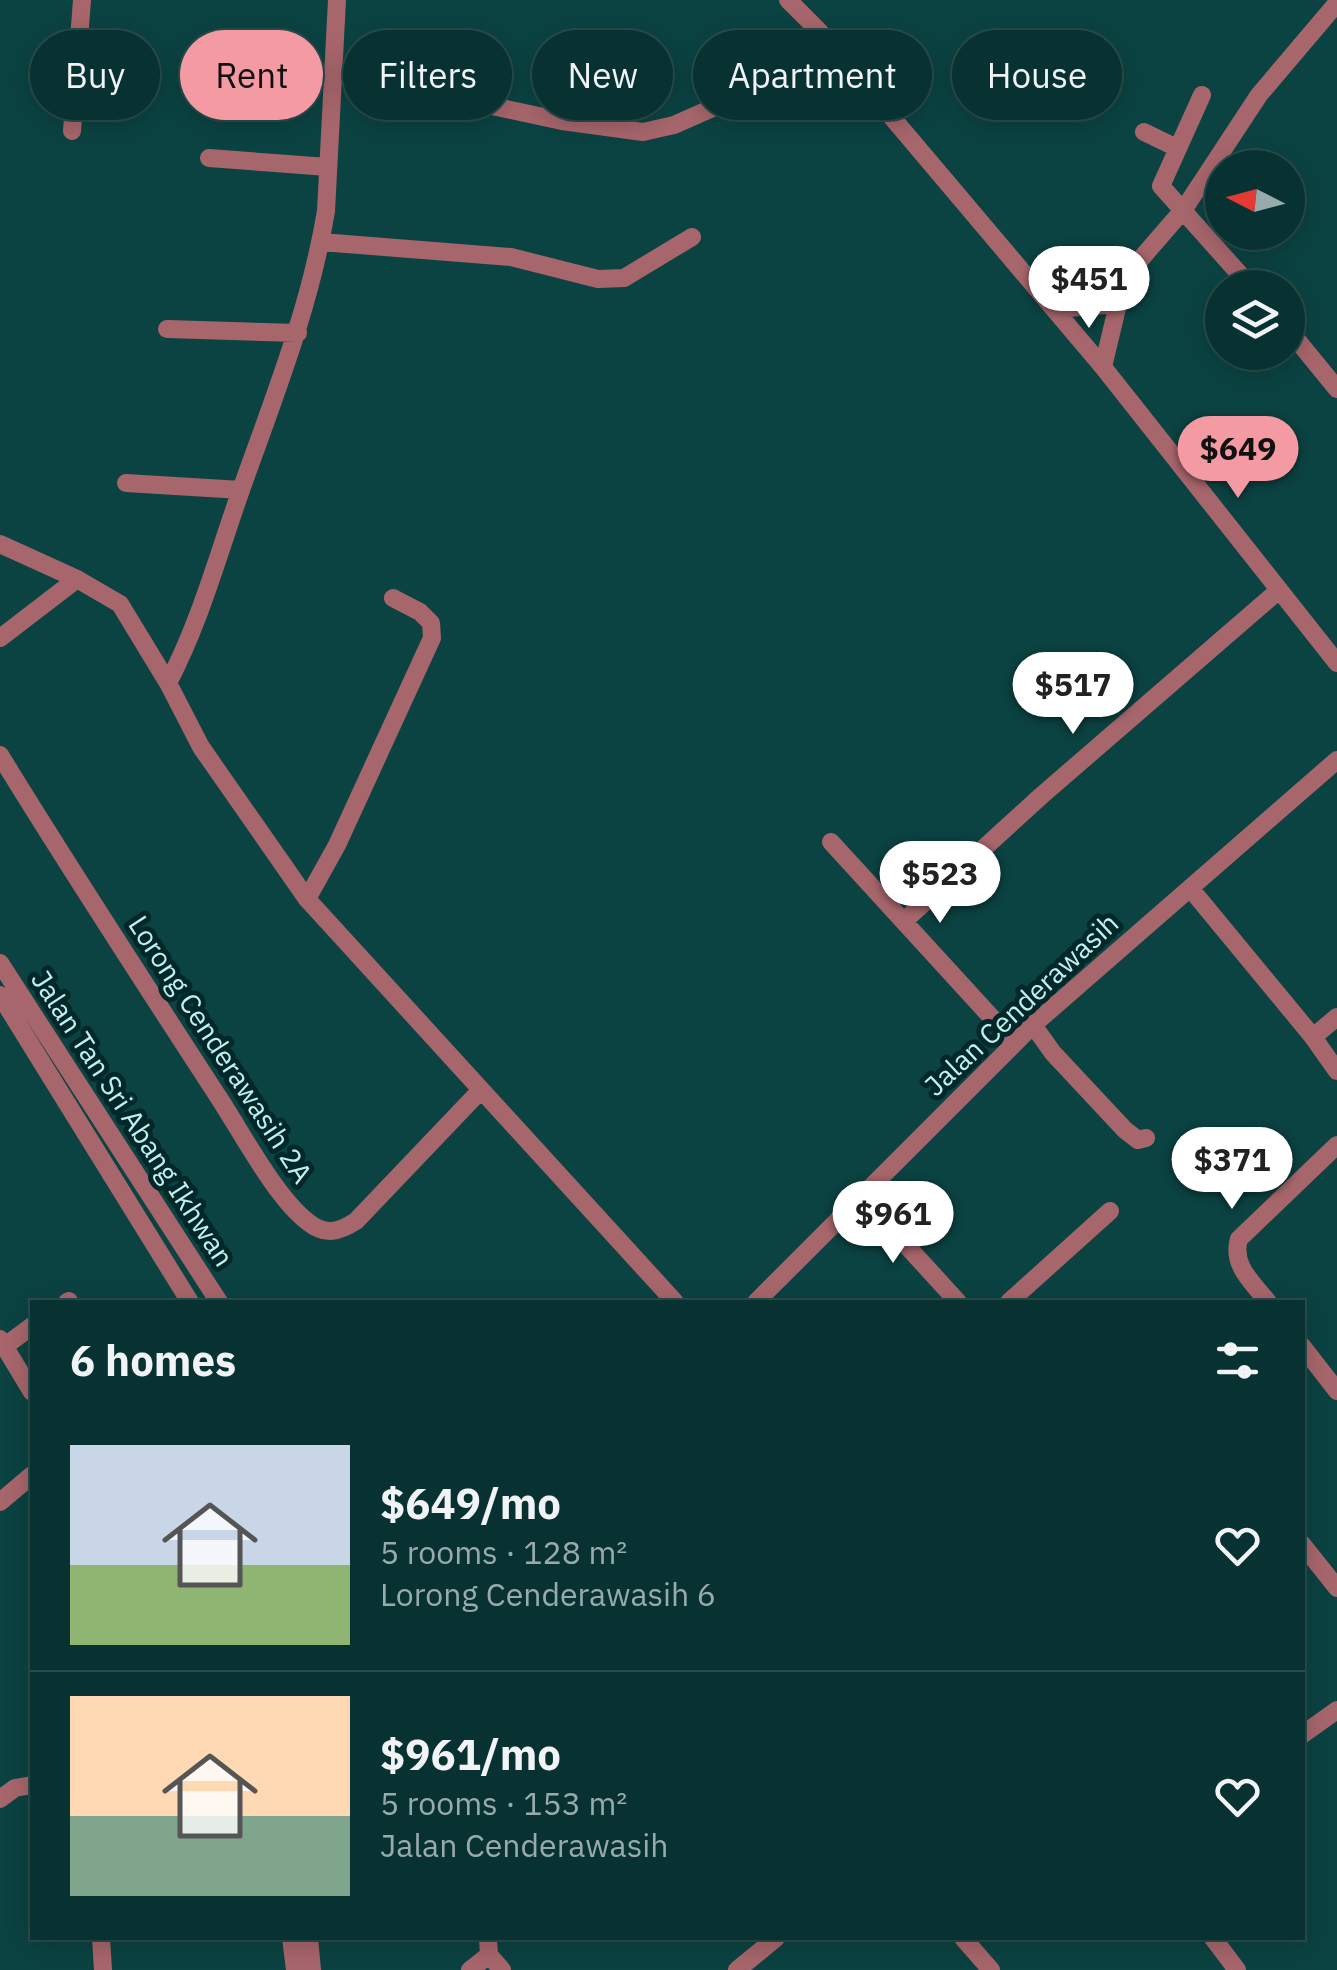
<!DOCTYPE html>
<meta charset="utf-8">
<style>
:root{--surface:#083232;--page:#163e3e;--text:#f1f3f6;--muted:#98aaac;--line:#294d4d;--accent:#f49aa2}
body{margin:0;font-family:"IBM Plex Sans",sans-serif;background:var(--page);color:var(--text);height:100vh;display:flex;flex-direction:column;font-size:38px;white-space:nowrap}
*{box-sizing:border-box;margin:0}
p{font-size:32px;color:var(--muted)}
.icon{flex:none;width:55px;height:55px;fill:none;stroke:currentColor;stroke-width:2;stroke-linecap:round;stroke-linejoin:round}
.map{position:relative;flex:1;overflow:hidden}
.panel{position:absolute;left:30px;top:1300px;width:1275px;height:640px;display:flex;flex-direction:column;background:var(--surface);border-radius:0px;box-shadow:0 5px 25px #0003,0 0 0 2px var(--line)}
.panel>*{flex:none}
.top-card{position:absolute;left:30px;top:30px;width:1278px;height:90px;display:flex;gap:20px}
.needle{width:65px;rotate:276deg}
.buttons{position:absolute;left:1205px;top:150px;display:grid;gap:20px}
.buttons a{display:grid;place-items:center;width:100px;height:100px;border-radius:50%;background:var(--surface);box-shadow:0 5px 25px #0003,0 0 0 2px var(--line);font-size:50px}
.price{position:absolute;translate:-50% -85px;padding:0 22px;border-radius:35px;background:#fff;color:#222;font-size:32px;line-height:65px;filter:drop-shadow(0 2px 5px #0008)}
.price::after{content:'';position:absolute;left:50%;top:60px;width:30px;height:22px;margin-left:-15px;background:inherit;clip-path:polygon(0 0,100% 0,50% 100%)}
.price.on{background:var(--accent);color:#111}
ul{padding:0;list-style:none}
li{display:flex;align-items:center;gap:30px;height:250px;padding:0 40px}
li+li{border-top:2px solid var(--line)}
li span{display:grid;place-items:center;flex:none;width:280px;height:200px;border-radius:0px;color:#555}
li>.icon{margin-inline-start:auto}
span .icon{width:120px;height:120px;fill:#fffc;stroke-width:1}
li b{font-size:42px}
h2{display:flex;justify-content:space-between;align-items:center;height:120px;padding:0 40px;font-size:42px}
.pill{padding:0 35px;border-radius:45px;background:var(--surface);box-shadow:0 5px 25px #0003,0 0 0 2px var(--line);font-size:35px;line-height:90px}
.pill.on{background:var(--accent);color:#111}
.map>svg:first-child{display:block}
.lines{fill:none;stroke-linecap:round;stroke-linejoin:round}
.minor{stroke:#a7666c;stroke-width:18}
.labels{text-anchor:middle;dominant-baseline:central;stroke-width:10;stroke-linejoin:round;paint-order:stroke}
.street-label{font-size:28px;fill:#c3efee;stroke:#002828}
</style>
<div class="map">
<svg width="1337" height="1970" viewBox="0 0 1337 1970">
<rect width="100%" height="100%" fill="#0b4342"/>
<g class="lines">
<path class="minor" d="M788,0L819,31L1103,367L1337,663
M334,72L562,121L643,132L674,125L717,106L819,31
M1202,95L1161,186L1252,288
M72,131L82,0
M1144,132L1177,148
M209,158L328,167
M321,242L511,257L598,279L624,278L692,237
M1055,309L1118,304
M167,329L298,333
M1288,329L1337,389
M1103,367L1118,304L1139,261L1184,209L1259,95L1337,3
M126,483L241,490
M0,544L77,579L120,604L168,683L201,747L307,899L675,1302
M0,638L77,579
M168,683C200,622 218,555 241,490C274,397 310,308 326,211L337,0
M0,755C71,871 145,984 219,1098C242,1133 276,1198 308,1222C325,1236 339,1232 356,1221L480,1091
M831,842L1014,1042
M1190,888L1313,1037L1337,1071
M307,899L337,845L432,638L431,623L420,612L393,598
M904,921L1041,796L1278,591
M0,963L219,1302
M0,995L190,1302
M1033,1025L1053,1053L1125,1130L1138,1140L1146,1138
M1313,1037L1337,1017
M863,1198L958,1302
M67,1302L69,1301
M756,1302L1033,1025L1337,760
M1009,1302L1110,1211
M1268,1302C1253,1283 1231,1265 1239,1239L1337,1145
M0,1339L32,1392
M5,1346L32,1326
M1302,1346L1337,1391
M0,1502L32,1475
M1302,1544L1337,1588
M1302,1735L1337,1710
M0,1799L15,1788L32,1785
M101,1938L103,1970
M291,1938L295,1970
M309,1938L312,1970
M488,1938L489,1955L502,1970
M963,1938L991,1970
M1213,1938L1237,1970
M470,1970L489,1955
M737,1970L776,1938"/>
</g>
<g class="labels">
<g class="street-label">
<text transform="translate(1021 1004) rotate(-43)">Jalan Cenderawasih</text>
<text transform="translate(221 1049) rotate(57)">Lorong Cenderawasih 2A</text>
<text transform="translate(133 1118) rotate(57)">Jalan Tan Sri Abang Ikhwan</text>
</g>
</g>
</svg>
<div class="buttons">
<a><svg class="needle" viewBox="-14 -14 28 28"><path d="M0-13l5 13h-10z" fill="#e53935"/><path d="M0 13l5-13h-10z" fill="#98aaac"/></svg></a>
<a><svg class="icon" aria-label="layers" viewBox="0 0 24 24"><path d="M12 4l9 5-9 5-9-5zM3 14l9 5 9-5"/></svg></a>
</div>
<b class="price" style="left:1089px;top:331px">$451</b>
<b class="price on" style="left:1238px;top:501px">$649</b>
<b class="price" style="left:1073px;top:737px">$517</b>
<b class="price" style="left:940px;top:926px">$523</b>
<b class="price" style="left:1232px;top:1212px">$371</b>
<b class="price" style="left:893px;top:1266px">$961</b>
<div class="top-card">
<a class="pill">Buy</a>
<a class="pill on">Rent</a>
<a class="pill">Filters</a>
<a class="pill">New</a>
<a class="pill">Apartment</a>
<a class="pill">House</a>
</div>
<section class="panel">
<h2>6 homes<svg class="icon" aria-label="filters" viewBox="0 0 24 24"><path d="M4 7h16M4 17h16"/><circle cx="9" cy="7" r="2"/><circle cx="15" cy="17" r="2"/></svg></h2>
<ul>
<li><span style="background:linear-gradient(#c9d6e8 60%,#8fb573 0)"><svg class="icon" aria-label="home" viewBox="0 0 24 24"><path d="M3 11l9-7 9 7M6 9v11h12V9"/></svg></span><div><b>$649/mo</b><p>5 rooms · 128 m²</p><p>Lorong Cenderawasih 6</p></div><svg class="icon" aria-label="heart" viewBox="0 0 24 24"><path d="M12 20l-8-8c-3-5 5-10 8-4 3-6 11-1 8 4z"/></svg></li>
<li><span style="background:linear-gradient(#ffd9b3 60%,#7fa58c 0)"><svg class="icon" aria-label="home" viewBox="0 0 24 24"><path d="M3 11l9-7 9 7M6 9v11h12V9"/></svg></span><div><b>$961/mo</b><p>5 rooms · 153 m²</p><p>Jalan Cenderawasih</p></div><svg class="icon" aria-label="heart" viewBox="0 0 24 24"><path d="M12 20l-8-8c-3-5 5-10 8-4 3-6 11-1 8 4z"/></svg></li>
</ul>
</section>
</div>
